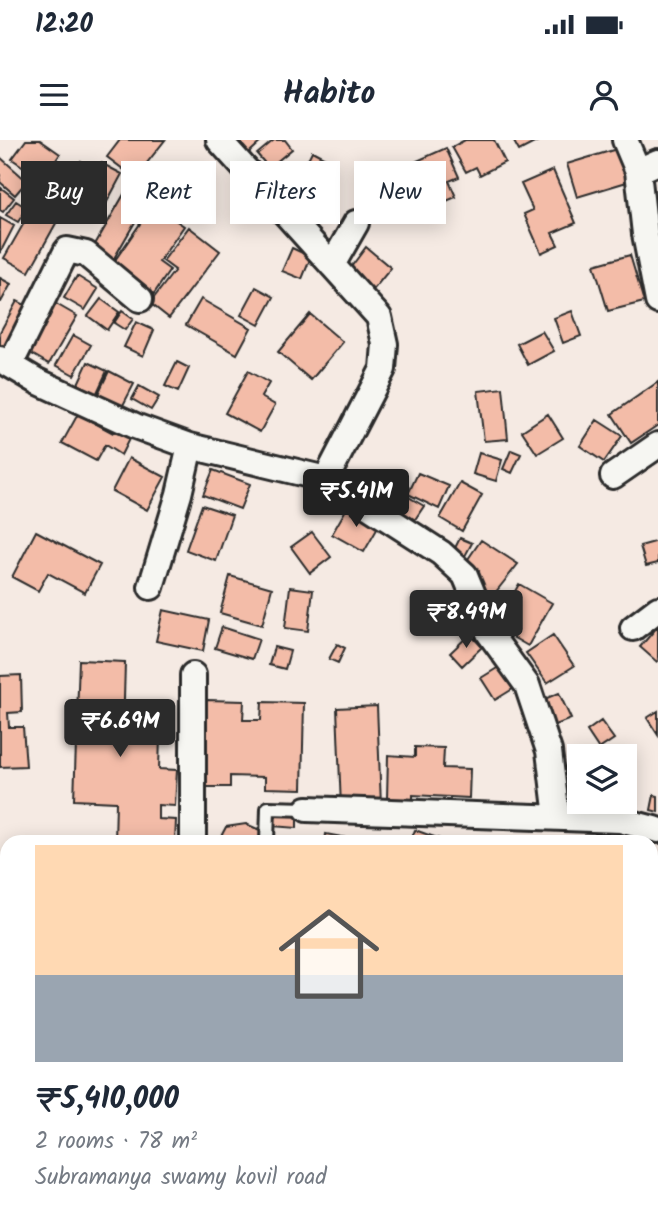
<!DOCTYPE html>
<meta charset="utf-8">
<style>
:root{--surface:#fff;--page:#f2f2f3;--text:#1f2937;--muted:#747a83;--line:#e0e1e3;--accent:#2b2b2b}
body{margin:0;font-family:Kalam,sans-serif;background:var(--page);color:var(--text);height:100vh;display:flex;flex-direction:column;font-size:26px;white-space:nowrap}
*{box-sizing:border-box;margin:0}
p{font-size:23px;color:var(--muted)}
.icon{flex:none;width:38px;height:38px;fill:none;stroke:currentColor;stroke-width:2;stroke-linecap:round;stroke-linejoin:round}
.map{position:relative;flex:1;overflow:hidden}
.details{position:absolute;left:0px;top:695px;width:658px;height:387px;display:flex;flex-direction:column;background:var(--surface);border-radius:21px 21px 0 0;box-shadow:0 4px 18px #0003}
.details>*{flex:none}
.top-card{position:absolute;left:21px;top:21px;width:616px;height:63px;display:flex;gap:14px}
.controls{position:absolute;left:567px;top:604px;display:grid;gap:14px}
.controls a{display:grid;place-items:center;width:70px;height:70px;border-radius:0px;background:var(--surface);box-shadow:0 4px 18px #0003;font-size:35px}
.price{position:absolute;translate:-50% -60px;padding:0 16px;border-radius:7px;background:var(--accent);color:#fff;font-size:23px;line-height:46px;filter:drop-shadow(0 2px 4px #0008)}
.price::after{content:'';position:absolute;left:50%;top:42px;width:21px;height:16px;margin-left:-10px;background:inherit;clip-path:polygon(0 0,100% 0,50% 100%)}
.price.current{background:#222;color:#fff}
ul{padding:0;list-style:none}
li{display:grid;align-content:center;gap:14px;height:371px;padding:0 35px}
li+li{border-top:2px solid var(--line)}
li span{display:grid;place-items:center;height:217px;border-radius:0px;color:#555}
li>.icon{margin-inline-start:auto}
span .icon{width:126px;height:126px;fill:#fffc;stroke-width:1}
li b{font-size:30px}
.chip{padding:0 24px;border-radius:0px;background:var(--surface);box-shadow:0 4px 18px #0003;font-size:24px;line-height:63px}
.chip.current{background:var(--accent);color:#fff}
.status{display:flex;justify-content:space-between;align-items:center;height:49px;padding:0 35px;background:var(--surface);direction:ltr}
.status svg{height:19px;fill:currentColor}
header{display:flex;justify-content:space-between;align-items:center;height:91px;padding:0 35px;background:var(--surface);font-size:32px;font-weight:700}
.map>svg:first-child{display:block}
.building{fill:#f3bca8;stroke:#2b2b2b;stroke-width:2}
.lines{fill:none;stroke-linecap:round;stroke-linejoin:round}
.service-casing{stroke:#2b2b2b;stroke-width:18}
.minor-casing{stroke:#2b2b2b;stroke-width:30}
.tertiary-casing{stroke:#2b2b2b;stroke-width:35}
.service{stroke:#f6f6f2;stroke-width:12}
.minor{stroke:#f6f6f2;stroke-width:24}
.tertiary{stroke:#f6f6f2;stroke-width:30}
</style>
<div class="status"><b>12:20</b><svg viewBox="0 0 49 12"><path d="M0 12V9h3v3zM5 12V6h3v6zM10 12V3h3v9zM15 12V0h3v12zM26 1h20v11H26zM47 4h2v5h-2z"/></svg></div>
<header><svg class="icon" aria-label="menu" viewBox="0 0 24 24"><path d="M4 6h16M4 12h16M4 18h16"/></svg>Habito<svg class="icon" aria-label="person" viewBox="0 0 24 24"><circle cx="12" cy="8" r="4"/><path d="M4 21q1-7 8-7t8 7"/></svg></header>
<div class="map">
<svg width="658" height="1081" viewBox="0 0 658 1081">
<rect width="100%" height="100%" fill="#f5eae3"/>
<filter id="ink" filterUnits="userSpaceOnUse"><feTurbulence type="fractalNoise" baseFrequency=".0143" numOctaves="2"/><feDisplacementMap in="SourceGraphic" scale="14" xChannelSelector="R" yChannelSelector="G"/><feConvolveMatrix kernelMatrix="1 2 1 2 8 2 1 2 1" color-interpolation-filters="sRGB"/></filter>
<g filter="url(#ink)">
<path class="building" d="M26,0H40L60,14L43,40L12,19Z
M120,0H165L135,38L107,17Z
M224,0H263L242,19Z
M274,0H285L292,9L269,28L257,14Z
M465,0H494L505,22L480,35L476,27L466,32L452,7Z
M513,0H540L519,11Z
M446,8L459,37L449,41L456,57L437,65L417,21Z
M620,8L630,41L577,57L567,24Z
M312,11L331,21L323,37L304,27Z
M0,17L27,41L15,55L0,42Z
M81,21L93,30L75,54L63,45Z
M101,23L122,34L101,73L80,61Z
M553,30L576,83L552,93L558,105L541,113L524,74L533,70L521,44Z
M130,44L150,56L113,120L93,108Z
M0,47L14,58L3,72L0,70Z
M303,48L316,63L304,74L291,60Z
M41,53L65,67L29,132L4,118Z
M16,61L27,68L18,82L6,75Z
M153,65L184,86L159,122L170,130L153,155L111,126Z
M0,78L14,86L0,113Z
M189,87L220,111L169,178L150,163L175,130L163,121Z
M366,107L391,128L373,150L348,131Z
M292,108L311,117L302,139L282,131Z
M630,115L644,162L608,171L594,125Z
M77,136L98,149L85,170L64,158Z
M0,138L11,144L1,162H0Z
M256,147L274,157L259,185L241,175Z
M101,159L119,172L107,190L88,176Z
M201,159L251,188L237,214L186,185Z
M17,161L33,169L8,213L0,209V192Z
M51,161L77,176L49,224L23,209Z
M122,171L133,179L125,190L114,183Z
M572,171L581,196L563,203L554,178Z
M310,174L343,202L311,240L278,212Z
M136,182L154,190L143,216L124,207Z
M542,191L554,211L528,225L517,204Z
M73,195L91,205L74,235L56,225Z
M88,222L107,231L95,257L76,248Z
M177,222L189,228L178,252L165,246Z
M109,231L134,244L119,273L95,260Z
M248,231L269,243L261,257L275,265L260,292L225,273Z
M658,242V285L631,303L612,274Z
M139,246L159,257L151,270L132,259Z
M503,248L508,299L484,301L478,251Z
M78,274L113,293L115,289L130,297L121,315L105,305L96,321L62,303Z
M548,274L563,298L537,314L522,291Z
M597,280L622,296L604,322L580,306Z
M511,310L521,314L512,333L503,329Z
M479,313L502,320L496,341L473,334Z
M129,318L165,337L147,370L112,351Z
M213,330L250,344L240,369L203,355Z
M418,333L449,346L439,369L408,354Z
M381,341L424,366L414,381L371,357Z
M460,343L482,355L462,391L440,378Z
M202,365L232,375L216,421L186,410Z
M348,366L380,384L364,412L332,394Z
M36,391L100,425L85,453L48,433L38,451L12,437Z
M312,392L331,417L310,433L291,407Z
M460,398L472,403L465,416L454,410Z
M481,400L518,424L491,458L470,444L479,431L466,422Z
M658,401V423L646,426L640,406Z
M230,436L272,448L262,485L220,473Z
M519,444L552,463L528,506L495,487Z
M290,447L313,450L308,491L285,488Z
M163,470L209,480L203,511L156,501Z
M658,486V521L657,522L640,507Z
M222,487L259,499L252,519L215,508Z
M470,494L482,507L462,526L450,513Z
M553,495L574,526L547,543L526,513Z
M337,504L345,508L338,523L329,519Z
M274,507L290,511L285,529L269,525Z
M79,520L125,522L123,595L160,596L159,629L177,630L175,666L158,665V679L176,680L175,702H115L116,662L74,660Z
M502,525L516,547L495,560L481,538Z
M21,535L22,572L8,573L9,587H23L26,626L0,627V536Z
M559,553L571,579L553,586L542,560Z
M207,560L244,561L243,580H261L262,562L304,563L302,649L265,648V637L230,636V647H205Z
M377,566L381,665L341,667L337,568Z
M658,571V595L647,578Z
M601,581L614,599L599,609L587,591Z
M415,607L444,608L443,628L470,629L469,658L413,655V660L387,659L388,615L415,617Z
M625,622L632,623L625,671L592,666V662H625Z
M654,655L658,656V672L651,670Z
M274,674L297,676V688L273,686Z
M246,684L262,691V702H218L226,687Z
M415,690L448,702H410Z
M326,694L357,700L356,702H325Z
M622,695L642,701V702H620Z
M316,699V702H276L275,700Z
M1,718L7,720V755L0,752Z
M651,774L658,777V801L651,798Z
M7,907V940L0,936V919Z
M658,911V933L651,930Z
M651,938L658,941V987L651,984Z
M574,1074H609L615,1081H573L570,1078Z
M628,1074H641L637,1081H624Z"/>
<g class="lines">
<defs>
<path id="service" d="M267,702L268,668L307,669
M0,1067L7,1069
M34,1074L64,1081
M491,1081L497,1074"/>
<path id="minor" d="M219,0L379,177L385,204L383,229L326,339
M625,0L638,31L645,94L658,161
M638,31L658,22
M332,125L356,83
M0,219L37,241L135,286L190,306L326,339L441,413L465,435L489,493L527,545L549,611L557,677
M10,225L67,110L86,114L140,159
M613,336L658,305
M151,447L179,354L190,306
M633,488L658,469
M193,535V702
M307,669L620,680L658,690
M651,886L658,866
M651,1001L658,1003
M536,1074L541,1081"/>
<path id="tertiary" d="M0,785L7,789"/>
</defs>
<use href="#service" class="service-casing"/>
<use href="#minor" class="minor-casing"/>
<use href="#tertiary" class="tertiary-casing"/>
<use href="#service" class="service"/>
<use href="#minor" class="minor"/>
<use href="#tertiary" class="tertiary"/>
</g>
</g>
</svg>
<div class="controls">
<a><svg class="icon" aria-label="layers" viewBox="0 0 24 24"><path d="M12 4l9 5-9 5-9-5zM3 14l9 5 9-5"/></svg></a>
</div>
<b class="price current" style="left:356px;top:389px">₹5.41M</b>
<b class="price" style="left:466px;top:510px">₹8.49M</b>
<b class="price" style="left:120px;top:619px">₹6.69M</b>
<div class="top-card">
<a class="chip current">Buy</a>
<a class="chip">Rent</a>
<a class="chip">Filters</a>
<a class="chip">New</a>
</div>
<section class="details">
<ul>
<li><span style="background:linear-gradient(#ffd9b3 60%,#9aa5b1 0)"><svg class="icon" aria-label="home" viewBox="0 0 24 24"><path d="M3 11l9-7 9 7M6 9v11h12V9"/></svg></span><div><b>₹5,410,000</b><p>2 rooms · 78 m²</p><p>Subramanya swamy kovil road</p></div></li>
</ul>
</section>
</div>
